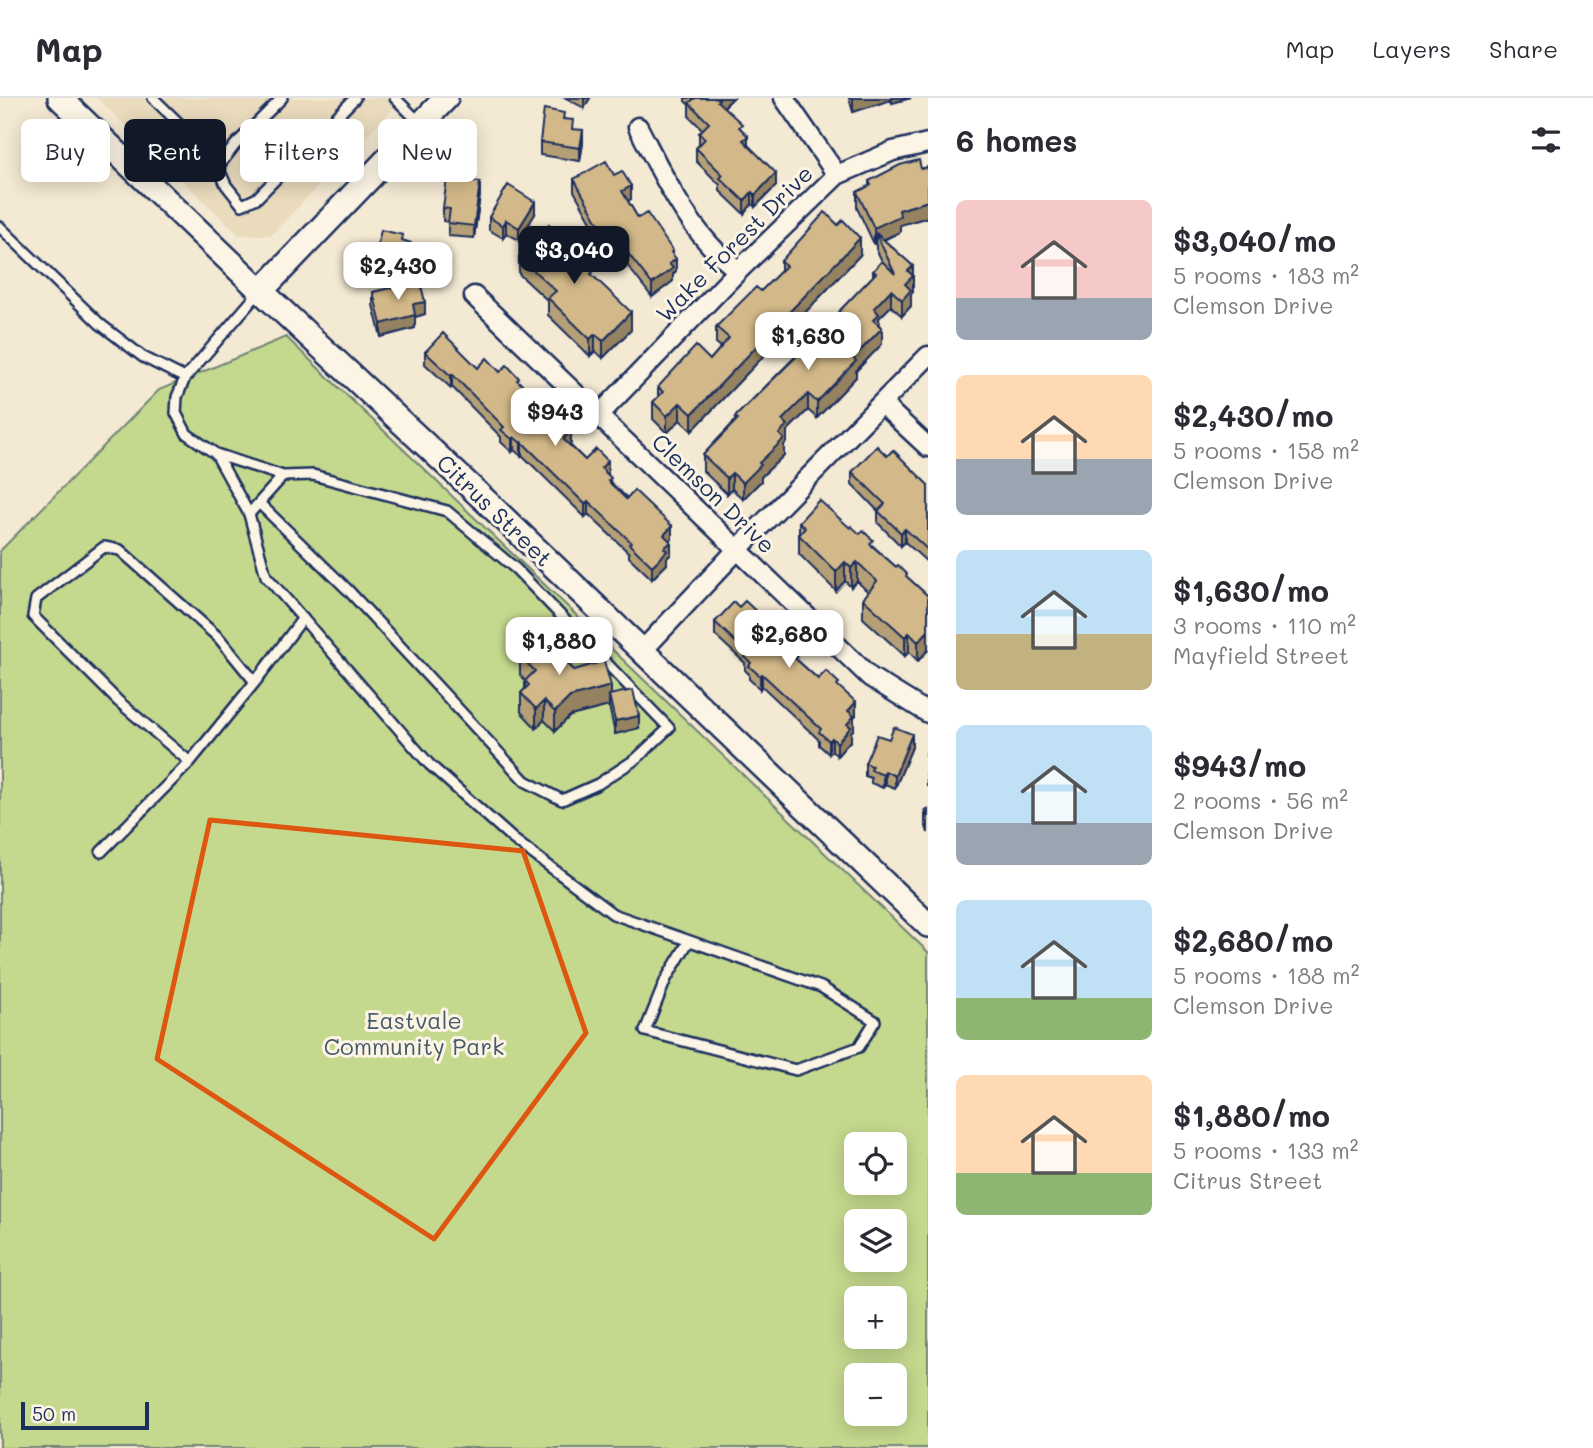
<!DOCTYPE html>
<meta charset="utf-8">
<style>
:root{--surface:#fff;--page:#f2f2f3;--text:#2b2b33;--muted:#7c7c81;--line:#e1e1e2;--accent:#111827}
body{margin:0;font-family:Mali,sans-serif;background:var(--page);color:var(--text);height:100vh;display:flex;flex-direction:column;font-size:26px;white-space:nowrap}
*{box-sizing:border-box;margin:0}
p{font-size:23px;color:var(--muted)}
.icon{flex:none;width:38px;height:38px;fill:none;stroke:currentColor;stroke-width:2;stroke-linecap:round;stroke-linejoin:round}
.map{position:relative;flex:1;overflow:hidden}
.sheet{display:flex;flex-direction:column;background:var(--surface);width:665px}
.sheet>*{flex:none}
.hud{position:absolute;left:21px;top:21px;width:665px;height:63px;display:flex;gap:14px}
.controls{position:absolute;left:844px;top:1034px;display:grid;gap:14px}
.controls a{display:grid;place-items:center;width:63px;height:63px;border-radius:10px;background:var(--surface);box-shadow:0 4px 18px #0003;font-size:35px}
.scale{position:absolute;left:21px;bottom:18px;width:128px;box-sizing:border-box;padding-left:7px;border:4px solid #1b2f5e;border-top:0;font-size:19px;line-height:24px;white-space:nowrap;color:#1b2f5e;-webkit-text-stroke:5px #fcf5e5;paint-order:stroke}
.price{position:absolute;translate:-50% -60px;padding:0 16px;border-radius:14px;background:#fff;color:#222;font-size:23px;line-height:46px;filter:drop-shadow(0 2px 4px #0008)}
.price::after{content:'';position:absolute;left:50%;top:42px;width:21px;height:16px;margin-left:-10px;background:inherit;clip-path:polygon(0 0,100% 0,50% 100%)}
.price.active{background:var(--accent);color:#fff}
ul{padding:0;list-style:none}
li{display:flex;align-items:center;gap:21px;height:175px;padding:0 28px}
li span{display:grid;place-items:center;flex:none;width:196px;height:140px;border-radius:10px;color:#555}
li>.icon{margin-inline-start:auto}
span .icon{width:84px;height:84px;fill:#fffc;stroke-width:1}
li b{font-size:30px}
h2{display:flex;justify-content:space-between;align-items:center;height:84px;padding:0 28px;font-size:30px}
.chip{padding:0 24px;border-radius:10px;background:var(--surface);box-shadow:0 4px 18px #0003;font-size:24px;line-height:63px}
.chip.active{background:var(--accent);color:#fff}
header{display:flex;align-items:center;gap:42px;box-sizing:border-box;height:98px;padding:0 35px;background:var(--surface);border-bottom:2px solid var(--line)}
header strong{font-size:33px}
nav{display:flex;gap:38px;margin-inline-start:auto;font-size:24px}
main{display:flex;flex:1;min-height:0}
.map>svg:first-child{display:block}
.built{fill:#eadbbd}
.green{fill:#c5d98e;stroke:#708476;stroke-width:2;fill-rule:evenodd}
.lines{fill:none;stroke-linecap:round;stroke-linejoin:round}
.service-casing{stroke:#1b2f5e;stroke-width:14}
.minor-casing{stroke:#1b2f5e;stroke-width:23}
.tertiary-casing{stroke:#1b2f5e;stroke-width:28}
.service{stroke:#fcf5e5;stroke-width:9}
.minor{stroke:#fcf5e5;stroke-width:18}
.tertiary{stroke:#fcf5e5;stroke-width:23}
.wall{fill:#b59f76;stroke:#1b2f5e;stroke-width:2}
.shaded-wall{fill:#948260;stroke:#1b2f5e;stroke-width:2}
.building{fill:#d3b989;stroke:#1b2f5e;stroke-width:2}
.marked{fill:none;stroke:#de5710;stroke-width:5;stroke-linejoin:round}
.labels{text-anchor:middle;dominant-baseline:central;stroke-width:6;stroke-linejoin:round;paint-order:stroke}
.street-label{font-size:23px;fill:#1b2f5e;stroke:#fcf5e5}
.park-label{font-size:23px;fill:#465a6a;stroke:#fcf5e5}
</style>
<header>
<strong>Map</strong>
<nav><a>Map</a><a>Layers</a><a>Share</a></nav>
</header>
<main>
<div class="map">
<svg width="928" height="1350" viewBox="0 0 928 1350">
<rect width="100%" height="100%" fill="#f4e9d3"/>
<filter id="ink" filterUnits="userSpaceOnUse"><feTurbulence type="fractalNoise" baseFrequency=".0143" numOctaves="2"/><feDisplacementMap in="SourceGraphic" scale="14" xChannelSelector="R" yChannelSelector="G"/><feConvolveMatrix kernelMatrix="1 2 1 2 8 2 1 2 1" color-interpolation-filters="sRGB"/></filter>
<g filter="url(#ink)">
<path class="built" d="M97,0H403L271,137H239Z"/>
<path class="green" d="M286,239L928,854V1350H0V453L159,292ZM856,1046H894V1085H856ZM856,1124H894V1162H856ZM856,1200H894V1239H856ZM856,1278H894V1316H856Z"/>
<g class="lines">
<defs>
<path id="service" d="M153,0L191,37
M282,0L235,47L218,69L226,87L242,107L257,100L355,0
M395,0L421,26
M0,129L100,226L143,259L185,280
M216,356L249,416L266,478L429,666L513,741L613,816L821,889L875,923L859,949L796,972L645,933L666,881L689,843
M259,405L348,492L525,683L562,702L598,686L636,661L669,630L516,471L447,413L313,377L283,378L216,356L187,336L176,315L177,299L185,280L260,193
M249,416L283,378
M255,584L190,664L118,603L33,518L36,501L104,449L120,452L219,540L255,584L303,520
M101,754L190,664"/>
<path id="minor" d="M784,0L837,77
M638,29C659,69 679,113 710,147C718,156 729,165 738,173
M474,198L870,579L928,615
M882,306L928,349
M598,318L738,173L837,77L893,53L928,45
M642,553L737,452L928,258"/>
<path id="tertiary" d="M60,0L261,193L490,407L928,827
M261,193L446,0"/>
</defs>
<use href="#service" class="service-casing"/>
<use href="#minor" class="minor-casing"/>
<use href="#tertiary" class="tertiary-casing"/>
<use href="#service" class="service"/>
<use href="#minor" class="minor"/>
<use href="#tertiary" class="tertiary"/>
</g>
<path class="wall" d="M566,0H590L584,10Z
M685,0H733L724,9L742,32L748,47L776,88L755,109L752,106L744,116L720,93V87L696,63V50L699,47V35L703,32L689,18V7L685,3Z
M849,0H911L892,5L891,2L853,14Z
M564,21L573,31L583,45L580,63L540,57V44Z
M928,69V119L900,127V134L884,142L913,168V194L911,196V208L902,218L891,208L879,220L882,246L856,273V279L817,320L808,312L787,333V343L784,347V357L761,379V383L743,401L732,391L727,396L703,373V357L735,323V319L799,255V246L811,240L826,227L873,178V173L882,163L876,151V145L874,146L857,110V94L869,88V83Z
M614,77L631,101L628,103L638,120L673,157L676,173L673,176V183L652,199L623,162L620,164L614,154L609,156L574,93V81Z
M470,83L480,97L474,140L448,138V124L443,123V110Z
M535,116L519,142L506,135L503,140L489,132V119Z
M403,143L423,168L420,184L425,216L415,219V230L381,239L373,207V194L413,185L374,176V163Z
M570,151L593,178L631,232L603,260L595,253L590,258L548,217V203L519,176V159Z
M860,157L692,333L680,322L667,335L653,321V304L658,300V289L710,262L721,249L716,245V229L761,193L781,173V163Z
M425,254L478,270L500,274L519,284L571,345L570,347L585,362L608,376L611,385L672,441L670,443L671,456L667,460V466L652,481L629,459V455L588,416L585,419L522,357L521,358L514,352L512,354L501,344V339L452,289L451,290L425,266Z
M887,358L928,387V465L905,444L901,448L878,425V413L852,386V374Z
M799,424L850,430L873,448L928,498V552L918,563L909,554L905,558L863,520V501L868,494L857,483L851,489L845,483L836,493L799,456Z
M715,524L797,559L795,560L818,581L839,589L856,617L854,619V631L851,634V642L837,658L832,653L829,656L819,647V642L762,588L760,591L749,581V576L745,572V565L715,537Z
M520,558L574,572L611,597L639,630L615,636L609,608L570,618L555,633L544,622L536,630L521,614V595L525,591V583L520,577Z
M889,641L912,649L895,690L885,686L883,690L871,685V680L865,678V665Z
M928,711V735L925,725V712Z"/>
<path class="shaded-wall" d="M584,0H590L584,10Z
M720,0H733L717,15V3Z
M853,0H891V2L853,14Z
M892,0H911L892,5Z
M583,32V45L580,63V50Z
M748,38V50L743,42Z
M776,75V88L755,109V97Z
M480,84V97L474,140V128Z
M631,88V101L622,106V93Z
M752,94V106L744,116V103Z
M928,103V119L900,127V134L880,143L876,135V145L874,146V130L899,112Z
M535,104V116L519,142V130Z
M506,122V135L503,140V128Z
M860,140V157L692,333V316Z
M614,141V154L609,156V144Z
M623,149V162L620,164V151Z
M673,153V163L676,161V173L673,176V183L652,199V186L671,154Z
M423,156V168L419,186V173Z
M913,168V194L911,196V208L902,218V202L905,186L908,173Z
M891,192V208L879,220V232L873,238L874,210Z
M425,204V216L415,219V230L381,239V226L413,206Z
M631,214V232L603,260V243Z
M882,230V246L856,273V279L817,320V304L853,260Z
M595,236V253L590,258V241Z
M452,276V289L451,290V278Z
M808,296V312L787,333V343L784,347V357L761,379V383L743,401V385L759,365L779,336L782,322Z
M680,305V322L667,335V318Z
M571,332V345L563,353V341Z
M514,339V352L512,354V341Z
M522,344V357L521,358V345Z
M608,363V376L601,383V370Z
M732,375V391L727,396V380Z
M588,403V416L585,419V406Z
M672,428V441L664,450V437Z
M905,431V444L901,448V435Z
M671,444V456L667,460V466L652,481V468L664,450Z
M845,464V483L836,493V474Z
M857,464V483L851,489V470Z
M928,533V552L918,563V544Z
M909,535V554L905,558V539Z
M797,546V559L789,567V555Z
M762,576V588L760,591V578Z
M611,588V604L609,597V608L570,618L555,633V614L570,599Z
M544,603V622L536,630V611Z
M856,604V617L854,619V631L851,634V642L837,658V645L848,613Z
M639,618V630L615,636V623Z
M912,636V649L895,690V678Z
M832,640V653L829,656V643Z
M885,673V686L883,690V677Z"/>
<path class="building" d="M695,0H720L717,3L742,26L739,29L748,38L743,42L776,75L755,97L752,94L744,103L720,80L723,77L696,50L705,41L699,35L709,25L689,5Z
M544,11L564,15L563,21L573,22L572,31L583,32L580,50L540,44Z
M919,62L921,71L928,69V103L899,112L900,118L874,130L857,94L871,87L869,83L900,67Z
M606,63L614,77L622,73L631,88L622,93L638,120L647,115L673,153L671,154L676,161L669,166L673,170L652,186L623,149L620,151L614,141L609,144L574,81Z
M456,76L470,78V83L480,84L474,128L448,125L450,111L443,110L447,80L456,81Z
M508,87L535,104L519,130L506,122L503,128L489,119Z
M825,114L838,127L843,122L860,140L692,316L680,305L667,318L653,304L663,294L658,289L696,248L710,262L729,240L716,229L756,189L761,193L786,168L781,163Z
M549,126L570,144L566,148L593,174L591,176L631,214L603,243L595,236L590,241L548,200L556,193L519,159Z
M381,132L403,137L402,142L411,145L409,153L423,156L419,173L374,163Z
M876,135L913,168L908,173L913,178L905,186L911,192L902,202L891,192L874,210L879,216L873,222L882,230L853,260L856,263L817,304L808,296L782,322L787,327L779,336L784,341L759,365L761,367L743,385L732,375L727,380L703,357L738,321L735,319L804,251L799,246L808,237L811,240L826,227L876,175L873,173L882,163L895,176Z
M420,183L425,204L413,206L415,217L381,226L373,194Z
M443,235L478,270L487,260L500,274L507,267L519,280L517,282L571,332L563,341L585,362L596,351L608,363L601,370L611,380L608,383L626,401L634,392L672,428L664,437L671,444L664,450L667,453L652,468L629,446L631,444L588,403L585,406L522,344L521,345L514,339L512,341L501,332L504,329L452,276L451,278L425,254Z
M877,348L887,358L893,352L928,387V452L905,431L901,435L878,413L885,406L852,374Z
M819,402L850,430L851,428L860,436L863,433L873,442L870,446L896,469L898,467L907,476L906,478L928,498V533L918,544L909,535L905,539L863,501L877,483L857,464L851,470L845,464L836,474L799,437L805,430L799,424Z
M745,503L773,529L776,526L797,546L789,555L818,581L826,573L839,585L837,587L856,604L848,613L854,618L847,626L851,629L837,645L832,640L829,643L819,634L821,631L762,576L760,578L749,568L751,565L745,559L748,556L715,524L734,504L739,509Z
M541,538L574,572L604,563L611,588L570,599L555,614L544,603L536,611L521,595L529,587L525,583L535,573L520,558Z
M633,592L639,618L615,623L609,597Z
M894,629L912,636L895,678L885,673L883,677L871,672L872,668L865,665L877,637L889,641Z
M926,655H928V688H927Z
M928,711V722L925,712Z"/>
</g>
<path class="marked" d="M210,722L523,753L586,935L434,1141L157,961Z"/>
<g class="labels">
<g class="street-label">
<text transform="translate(734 145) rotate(-45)">Wake Forest Drive</text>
<text transform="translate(714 395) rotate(44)">Clemson Drive</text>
<text transform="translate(495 412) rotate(44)">Citrus Street</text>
</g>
<g class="park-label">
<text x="414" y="922">Eastvale<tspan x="414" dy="26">Community Park</tspan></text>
</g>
</g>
</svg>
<div class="controls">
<a><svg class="icon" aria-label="locate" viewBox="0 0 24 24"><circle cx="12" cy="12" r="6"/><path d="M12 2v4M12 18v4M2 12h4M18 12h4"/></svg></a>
<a><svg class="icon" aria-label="layers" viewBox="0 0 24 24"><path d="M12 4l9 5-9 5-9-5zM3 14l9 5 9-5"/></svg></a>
<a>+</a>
<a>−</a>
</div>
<div class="scale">50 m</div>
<b class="price active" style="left:574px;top:188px">$3,040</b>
<b class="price" style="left:398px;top:204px">$2,430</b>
<b class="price" style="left:808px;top:274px">$1,630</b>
<b class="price" style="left:555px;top:350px">$943</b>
<b class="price" style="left:789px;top:572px">$2,680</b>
<b class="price" style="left:559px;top:579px">$1,880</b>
<div class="hud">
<a class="chip">Buy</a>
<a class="chip active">Rent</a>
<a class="chip">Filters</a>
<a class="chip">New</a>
</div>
</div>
<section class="sheet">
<h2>6 homes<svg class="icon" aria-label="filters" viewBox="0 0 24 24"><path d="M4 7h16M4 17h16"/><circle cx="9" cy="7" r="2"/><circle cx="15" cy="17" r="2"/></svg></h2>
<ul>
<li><span style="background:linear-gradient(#f6c9c9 70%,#9aa5b1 0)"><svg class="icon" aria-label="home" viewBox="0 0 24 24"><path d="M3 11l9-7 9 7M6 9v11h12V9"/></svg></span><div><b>$3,040/mo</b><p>5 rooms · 183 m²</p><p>Clemson Drive</p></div></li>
<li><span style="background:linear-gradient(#ffd9b3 60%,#9aa5b1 0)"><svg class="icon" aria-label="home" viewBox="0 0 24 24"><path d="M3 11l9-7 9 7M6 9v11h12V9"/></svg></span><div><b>$2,430/mo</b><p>5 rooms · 158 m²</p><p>Clemson Drive</p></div></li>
<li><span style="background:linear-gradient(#bfe0f5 60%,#c2b280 0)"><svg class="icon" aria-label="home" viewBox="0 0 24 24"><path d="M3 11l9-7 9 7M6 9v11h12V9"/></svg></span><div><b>$1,630/mo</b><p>3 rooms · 110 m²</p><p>Mayfield Street</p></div></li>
<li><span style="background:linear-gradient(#bfe0f5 70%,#9aa5b1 0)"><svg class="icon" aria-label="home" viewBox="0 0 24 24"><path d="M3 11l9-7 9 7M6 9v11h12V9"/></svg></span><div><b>$943/mo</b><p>2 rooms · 56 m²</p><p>Clemson Drive</p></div></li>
<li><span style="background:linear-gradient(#bfe0f5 70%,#8fb573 0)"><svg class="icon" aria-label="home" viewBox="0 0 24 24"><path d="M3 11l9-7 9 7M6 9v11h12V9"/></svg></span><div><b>$2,680/mo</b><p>5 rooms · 188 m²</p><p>Clemson Drive</p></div></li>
<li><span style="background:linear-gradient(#ffd9b3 70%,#8fb573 0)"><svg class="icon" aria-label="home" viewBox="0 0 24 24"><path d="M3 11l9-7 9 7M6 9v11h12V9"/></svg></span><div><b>$1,880/mo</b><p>5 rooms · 133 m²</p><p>Citrus Street</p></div></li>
</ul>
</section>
</main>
